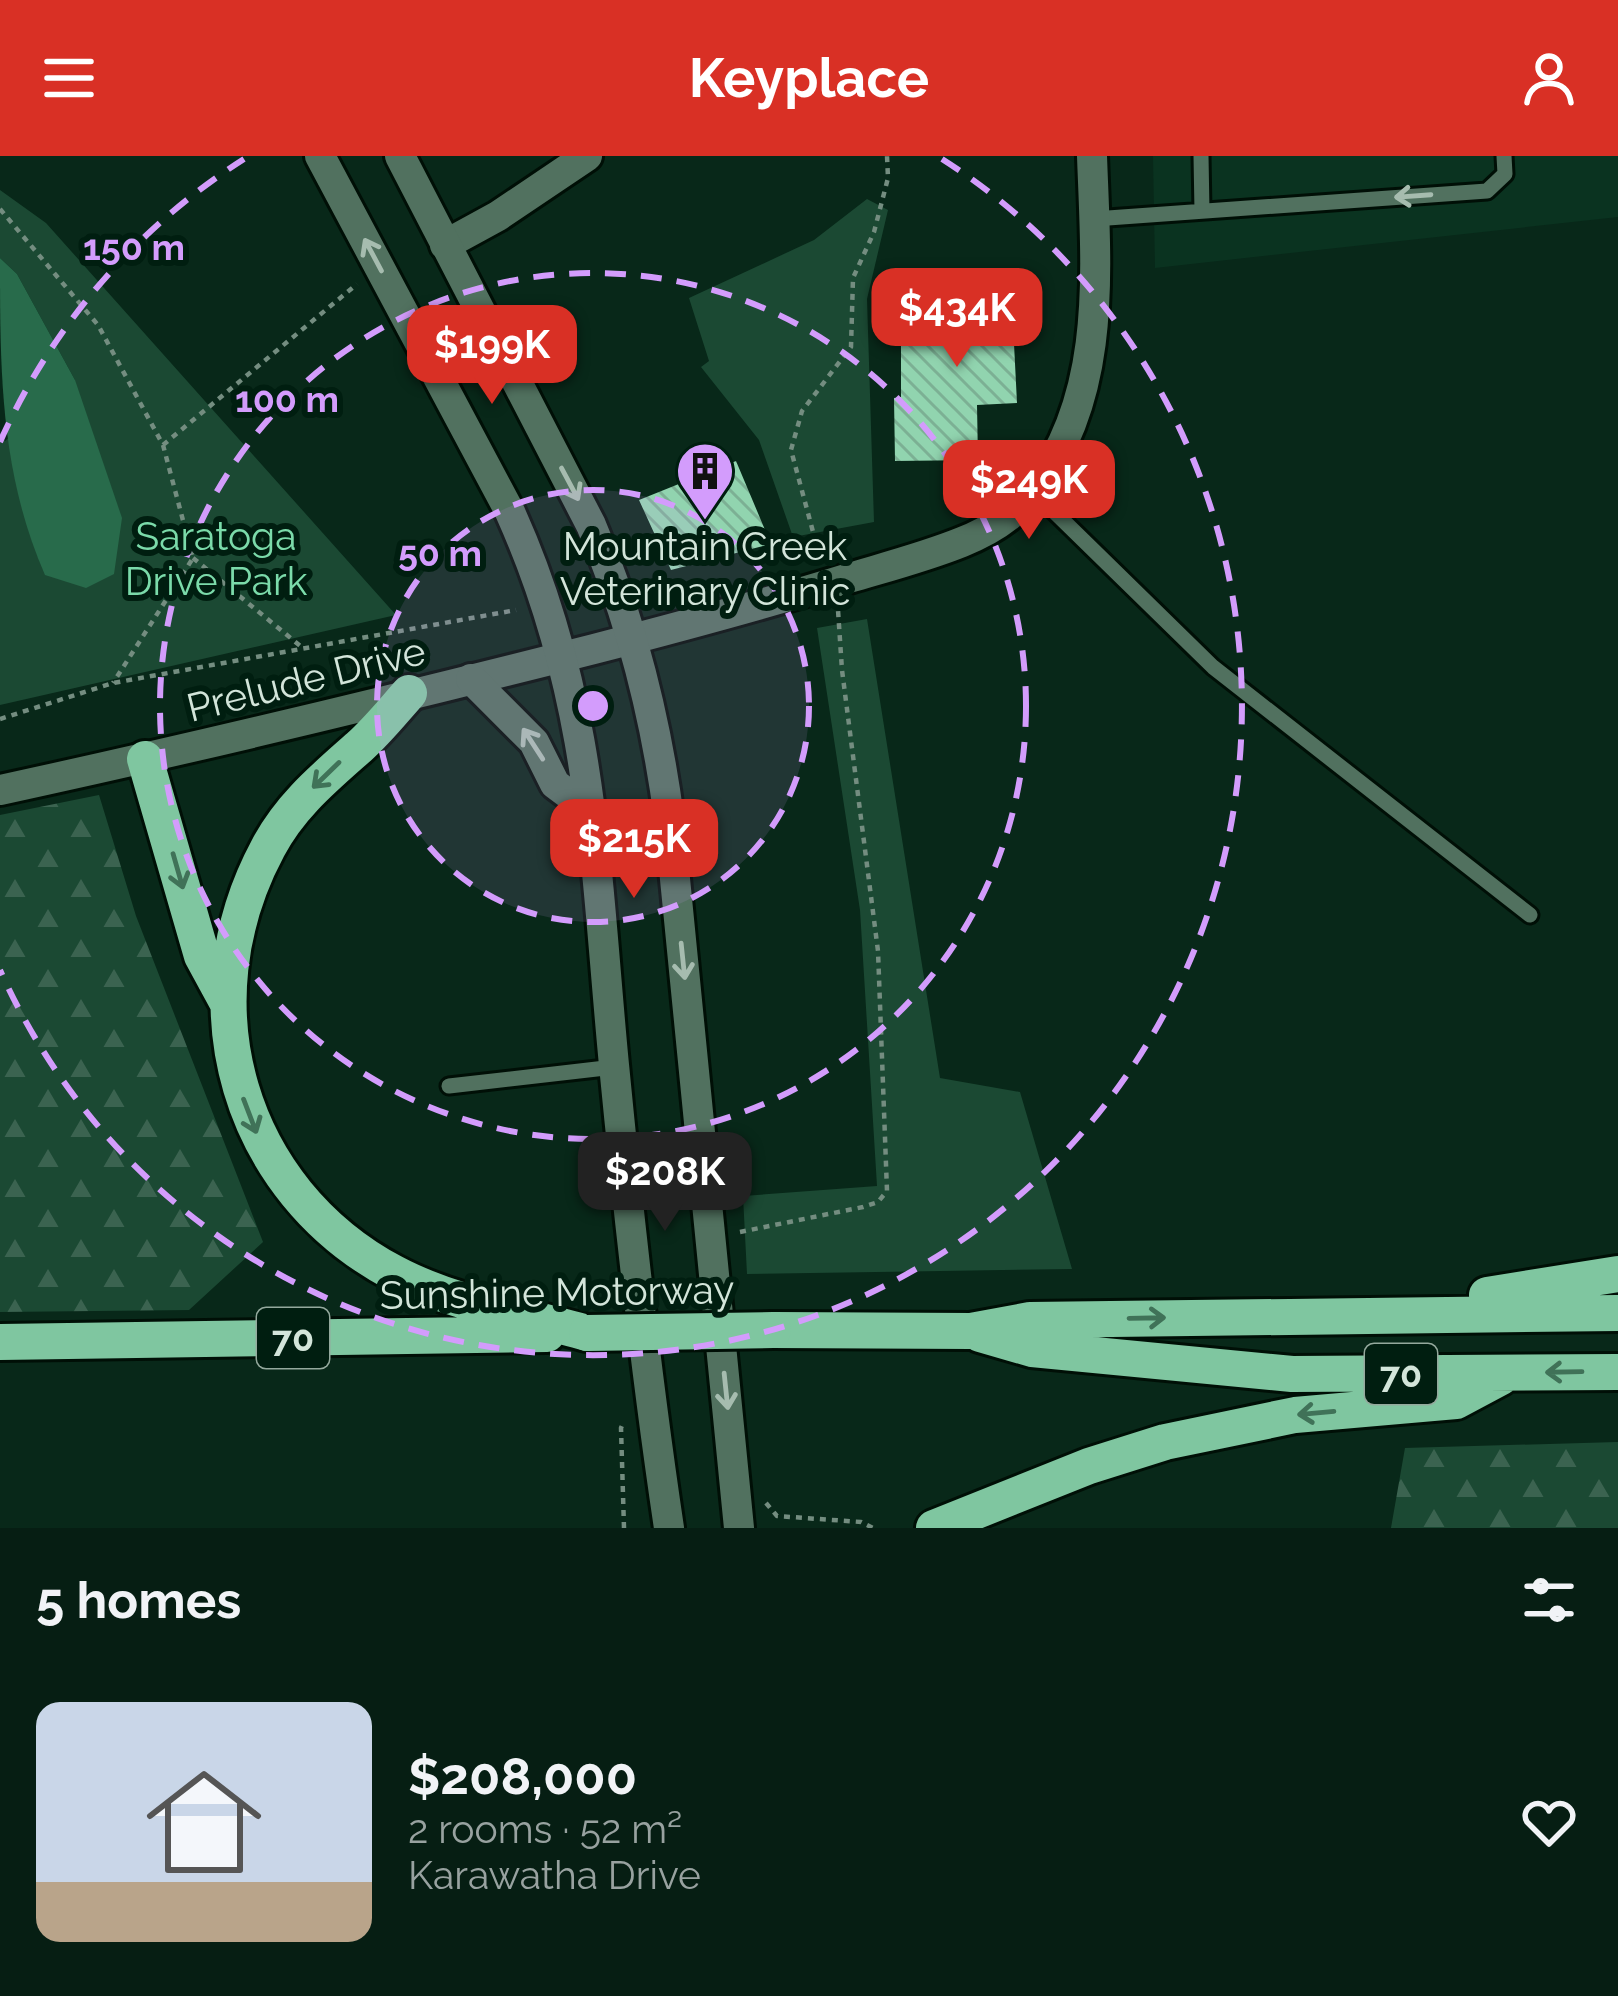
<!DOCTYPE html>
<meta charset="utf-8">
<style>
:root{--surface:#061e13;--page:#0f271c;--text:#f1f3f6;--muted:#98a2a0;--line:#273c33;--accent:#d93025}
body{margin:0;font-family:Raleway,sans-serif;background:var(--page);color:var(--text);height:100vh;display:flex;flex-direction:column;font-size:45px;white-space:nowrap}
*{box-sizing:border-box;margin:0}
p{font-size:39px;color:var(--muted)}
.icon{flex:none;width:66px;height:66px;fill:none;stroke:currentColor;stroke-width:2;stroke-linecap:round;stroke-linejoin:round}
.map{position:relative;height:1372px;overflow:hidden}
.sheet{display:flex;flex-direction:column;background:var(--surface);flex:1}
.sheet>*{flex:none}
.price{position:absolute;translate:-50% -102px;padding:0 27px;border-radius:24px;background:var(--accent);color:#fff;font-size:39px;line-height:78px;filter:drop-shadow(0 3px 6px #0008)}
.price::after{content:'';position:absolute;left:50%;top:72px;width:36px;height:27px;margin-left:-18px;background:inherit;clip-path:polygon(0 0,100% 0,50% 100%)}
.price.selected{background:#222;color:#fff}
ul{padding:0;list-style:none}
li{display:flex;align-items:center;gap:36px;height:300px;padding:0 36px}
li+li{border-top:3px solid var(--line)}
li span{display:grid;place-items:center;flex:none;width:336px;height:240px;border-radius:24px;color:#555}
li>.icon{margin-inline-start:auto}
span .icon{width:144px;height:144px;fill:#fffc;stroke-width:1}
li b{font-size:51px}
h2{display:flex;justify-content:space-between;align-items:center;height:144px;padding:0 36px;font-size:51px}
header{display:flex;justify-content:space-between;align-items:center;height:156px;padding:0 36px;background:var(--accent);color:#fff;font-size:54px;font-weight:700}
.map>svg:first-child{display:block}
.built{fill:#0a3320}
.green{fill:#1b4933}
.forest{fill:url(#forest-firs)}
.water{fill:#286b4b}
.building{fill:url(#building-back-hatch)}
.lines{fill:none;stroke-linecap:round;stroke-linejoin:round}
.service-casing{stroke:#000f06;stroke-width:21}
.minor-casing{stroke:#000f06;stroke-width:36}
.tertiary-casing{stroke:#000f06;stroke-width:36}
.secondary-casing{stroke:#000f06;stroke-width:36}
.motorway-casing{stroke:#000f06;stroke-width:42}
.path{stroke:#748d80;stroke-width:4.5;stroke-dasharray:6 6;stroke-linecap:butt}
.service{stroke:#51715f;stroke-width:15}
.minor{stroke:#51715f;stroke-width:30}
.tertiary{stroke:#51715f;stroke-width:30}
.secondary{stroke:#51715f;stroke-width:30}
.motorway{stroke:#7fc6a0;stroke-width:36}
.motorway-bridge-casing{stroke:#000f06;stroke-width:42;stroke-linecap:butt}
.motorway-bridge{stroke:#7fc6a0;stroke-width:36}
.oneway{stroke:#a6bcaf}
.oneway2{stroke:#407258}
.ring{fill:none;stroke:#d39cfc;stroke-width:6;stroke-dasharray:21 15}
.labels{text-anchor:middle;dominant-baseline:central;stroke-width:12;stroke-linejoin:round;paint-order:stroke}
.shield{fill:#001e10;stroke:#94a99d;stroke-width:3}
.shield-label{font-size:36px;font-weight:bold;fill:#d3e5da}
.park-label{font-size:39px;fill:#7bdbaa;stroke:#001e10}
.poi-label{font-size:39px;fill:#d3e5da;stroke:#001e10}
.street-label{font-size:39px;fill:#d3e5da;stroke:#001e10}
.centre{fill:#d39cfc;stroke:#001e10;stroke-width:6}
.ring-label{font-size:36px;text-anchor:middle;font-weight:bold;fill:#d39cfc;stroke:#001e10;stroke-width:12;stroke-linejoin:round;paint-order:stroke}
</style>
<header><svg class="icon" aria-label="menu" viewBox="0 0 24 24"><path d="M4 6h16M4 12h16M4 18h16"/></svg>Keyplace<svg class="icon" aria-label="person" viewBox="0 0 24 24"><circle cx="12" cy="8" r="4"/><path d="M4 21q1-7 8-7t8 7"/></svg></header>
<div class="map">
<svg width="1618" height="1372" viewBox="0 0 1618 1372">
<defs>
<pattern id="forest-firs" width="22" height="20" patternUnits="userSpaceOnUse" patternTransform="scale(3)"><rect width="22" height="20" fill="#1b4933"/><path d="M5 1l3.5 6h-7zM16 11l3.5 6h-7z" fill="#3b6350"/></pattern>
<pattern id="building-back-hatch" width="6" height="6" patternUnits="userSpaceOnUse" patternTransform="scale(3)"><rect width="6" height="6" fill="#91d4af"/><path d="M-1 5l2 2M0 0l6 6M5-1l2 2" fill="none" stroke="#7cb094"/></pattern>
</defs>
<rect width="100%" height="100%" fill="#082819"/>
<path class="built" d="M1153,0H1618V61L1155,112Z"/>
<path class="green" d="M0,34L46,67L396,459L0,549V276L5,285L75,224L17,118L0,102Z
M867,43L888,54L867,143L874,366L793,381L759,284L701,211L709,205L689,142L814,84Z
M867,463L940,922L1020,936L1072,1113L747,1118L743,1040L877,1030L860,754L817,472Z"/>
<path class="forest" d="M99,639L136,760L263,1086L189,1154L0,1156V659Z
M1618,1286V1372H1391L1405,1292Z"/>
<path class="water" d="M0,102L17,118L75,224L122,362L114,418L86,432L45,419C0,316 0,215 0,102Z"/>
<path class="building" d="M1032,132L1034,167L1013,168L1017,247L977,249L978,304L895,305L894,242L901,241V169H926V134Z
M736,305L771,388L671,414L639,344Z"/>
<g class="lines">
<defs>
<path id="service" d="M1201,0L1202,55
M1094,63L1487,35L1505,18L1504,0
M1033,335L1213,511L1530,759
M449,930L614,911"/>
<path id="minor" d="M445,89L498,60L587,0"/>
<path id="tertiary" d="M0,634C199,591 397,543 594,493C679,471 765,448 849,422C886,411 925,401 962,386C990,375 1016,358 1034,334C1108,239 1096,113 1092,0"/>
<path id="secondary" d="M320,0L510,356C594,542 595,711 614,909C629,1064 646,1218 669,1372
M400,0L591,369C630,461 656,563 669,662L739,1372
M471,523L534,586L555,628L591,655"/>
<path id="motorway" d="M409,537C393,555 377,575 359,591C324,622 290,650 268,692C184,848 238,1034 394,1117C452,1148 524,1159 587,1177
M145,603L202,800L227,846
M1487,1139L1618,1118
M773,1174L971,1175L1030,1164L1618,1157
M980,1178L1032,1193L1292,1218L1618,1216
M0,1186L547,1178
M934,1372L1089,1310L1165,1286L1295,1259L1456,1245L1501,1221"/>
</defs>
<use href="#service" class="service-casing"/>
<use href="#minor" class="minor-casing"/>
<use href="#tertiary" class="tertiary-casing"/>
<use href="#secondary" class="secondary-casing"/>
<use href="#motorway" class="motorway-casing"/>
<path class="path" d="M0,53L98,169L163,289L193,402L113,527
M163,289L357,128
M819,398L791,294L802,255L851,191L853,122L874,76L888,22L887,0
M193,402L304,493
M0,563L113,527L516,454
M740,1076L863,1051L878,1046L887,1035L878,795L842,514L838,454
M766,1347L777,1360L861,1366L873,1372
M624,1372L621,1272L624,1265"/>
<use href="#service" class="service"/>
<use href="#minor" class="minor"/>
<use href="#tertiary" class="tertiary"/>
<use href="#secondary" class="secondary"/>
<use href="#motorway" class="motorway"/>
<defs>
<path id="motorway-bridge" d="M587,1177L773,1174"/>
</defs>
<use href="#motorway-bridge" class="motorway-bridge-casing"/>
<use href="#motorway-bridge" class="motorway-bridge"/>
</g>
<defs><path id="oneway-shaft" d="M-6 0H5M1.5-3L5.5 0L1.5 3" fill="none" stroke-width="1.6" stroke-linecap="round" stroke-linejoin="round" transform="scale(3)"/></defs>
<g class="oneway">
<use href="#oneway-shaft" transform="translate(1413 40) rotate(176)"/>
<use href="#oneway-shaft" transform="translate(373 99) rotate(-118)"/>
<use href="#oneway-shaft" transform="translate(570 328) rotate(62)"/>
<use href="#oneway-shaft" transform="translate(533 588) rotate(-123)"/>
<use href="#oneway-shaft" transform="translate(683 805) rotate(84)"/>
<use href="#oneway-shaft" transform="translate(726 1235) rotate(84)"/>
</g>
<g class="oneway2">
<use href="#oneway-shaft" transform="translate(326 619) rotate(136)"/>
<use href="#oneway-shaft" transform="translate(178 715) rotate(74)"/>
<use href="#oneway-shaft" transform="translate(250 960) rotate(69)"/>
<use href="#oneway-shaft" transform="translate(1147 1162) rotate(-1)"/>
<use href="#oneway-shaft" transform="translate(1564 1216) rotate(179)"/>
<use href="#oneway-shaft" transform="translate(1316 1257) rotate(175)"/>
</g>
<circle cx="593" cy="550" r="216" fill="#d39cfc" fill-opacity=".12"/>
<g class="ring">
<circle cx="593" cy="550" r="216"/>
<circle cx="593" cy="550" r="433"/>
<path d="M0 286A649 649 0 0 1 244 3M942 3A649 649 0 1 1 0 814"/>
</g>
<defs>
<symbol id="building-pin" viewBox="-11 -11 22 30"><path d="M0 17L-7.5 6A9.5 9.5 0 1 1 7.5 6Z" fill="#d39cfc" stroke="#001e10"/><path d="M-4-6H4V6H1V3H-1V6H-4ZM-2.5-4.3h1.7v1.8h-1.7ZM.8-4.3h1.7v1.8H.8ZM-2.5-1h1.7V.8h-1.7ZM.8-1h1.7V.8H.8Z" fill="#111"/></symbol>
</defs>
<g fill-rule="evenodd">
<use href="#building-pin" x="672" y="282" width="66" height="90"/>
</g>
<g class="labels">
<g class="shield">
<rect x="257" y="1152" width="72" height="60" rx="9"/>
<rect x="1365" y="1188" width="72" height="60" rx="9"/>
</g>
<g class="shield-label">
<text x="293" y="1182">70</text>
<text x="1401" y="1218">70</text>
</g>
<g class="park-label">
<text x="216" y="380">Saratoga<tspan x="216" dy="45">Drive Park</tspan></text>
</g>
<g class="poi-label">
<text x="705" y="390">Mountain Creek<tspan x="705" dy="45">Veterinary Clinic</tspan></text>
</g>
<g class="street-label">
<text transform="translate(306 523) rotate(-14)">Prelude Drive</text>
<text transform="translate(557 1136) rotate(-1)">Sunshine Motorway</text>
</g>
</g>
<circle cx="593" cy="550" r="18" class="centre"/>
<g class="ring-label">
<text x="134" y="104">150 m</text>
<text x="287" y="256">100 m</text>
<text x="440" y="410">50 m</text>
</g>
</svg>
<b class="price" style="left:957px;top:214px">$434K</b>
<b class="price" style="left:492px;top:251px">$199K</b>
<b class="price" style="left:1029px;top:386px">$249K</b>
<b class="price" style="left:634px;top:745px">$215K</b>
<b class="price selected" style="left:665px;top:1078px">$208K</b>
</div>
<section class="sheet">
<h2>5 homes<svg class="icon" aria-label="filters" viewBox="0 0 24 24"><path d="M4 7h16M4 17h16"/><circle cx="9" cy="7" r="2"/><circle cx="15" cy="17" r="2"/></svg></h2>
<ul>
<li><span style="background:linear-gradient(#c9d6e8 75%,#b9a48a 0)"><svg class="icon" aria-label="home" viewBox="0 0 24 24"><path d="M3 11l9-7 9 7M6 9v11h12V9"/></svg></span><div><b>$208,000</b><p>2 rooms · 52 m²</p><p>Karawatha Drive</p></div><svg class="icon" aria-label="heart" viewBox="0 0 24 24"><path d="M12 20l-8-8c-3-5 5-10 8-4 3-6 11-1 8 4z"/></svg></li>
</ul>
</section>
